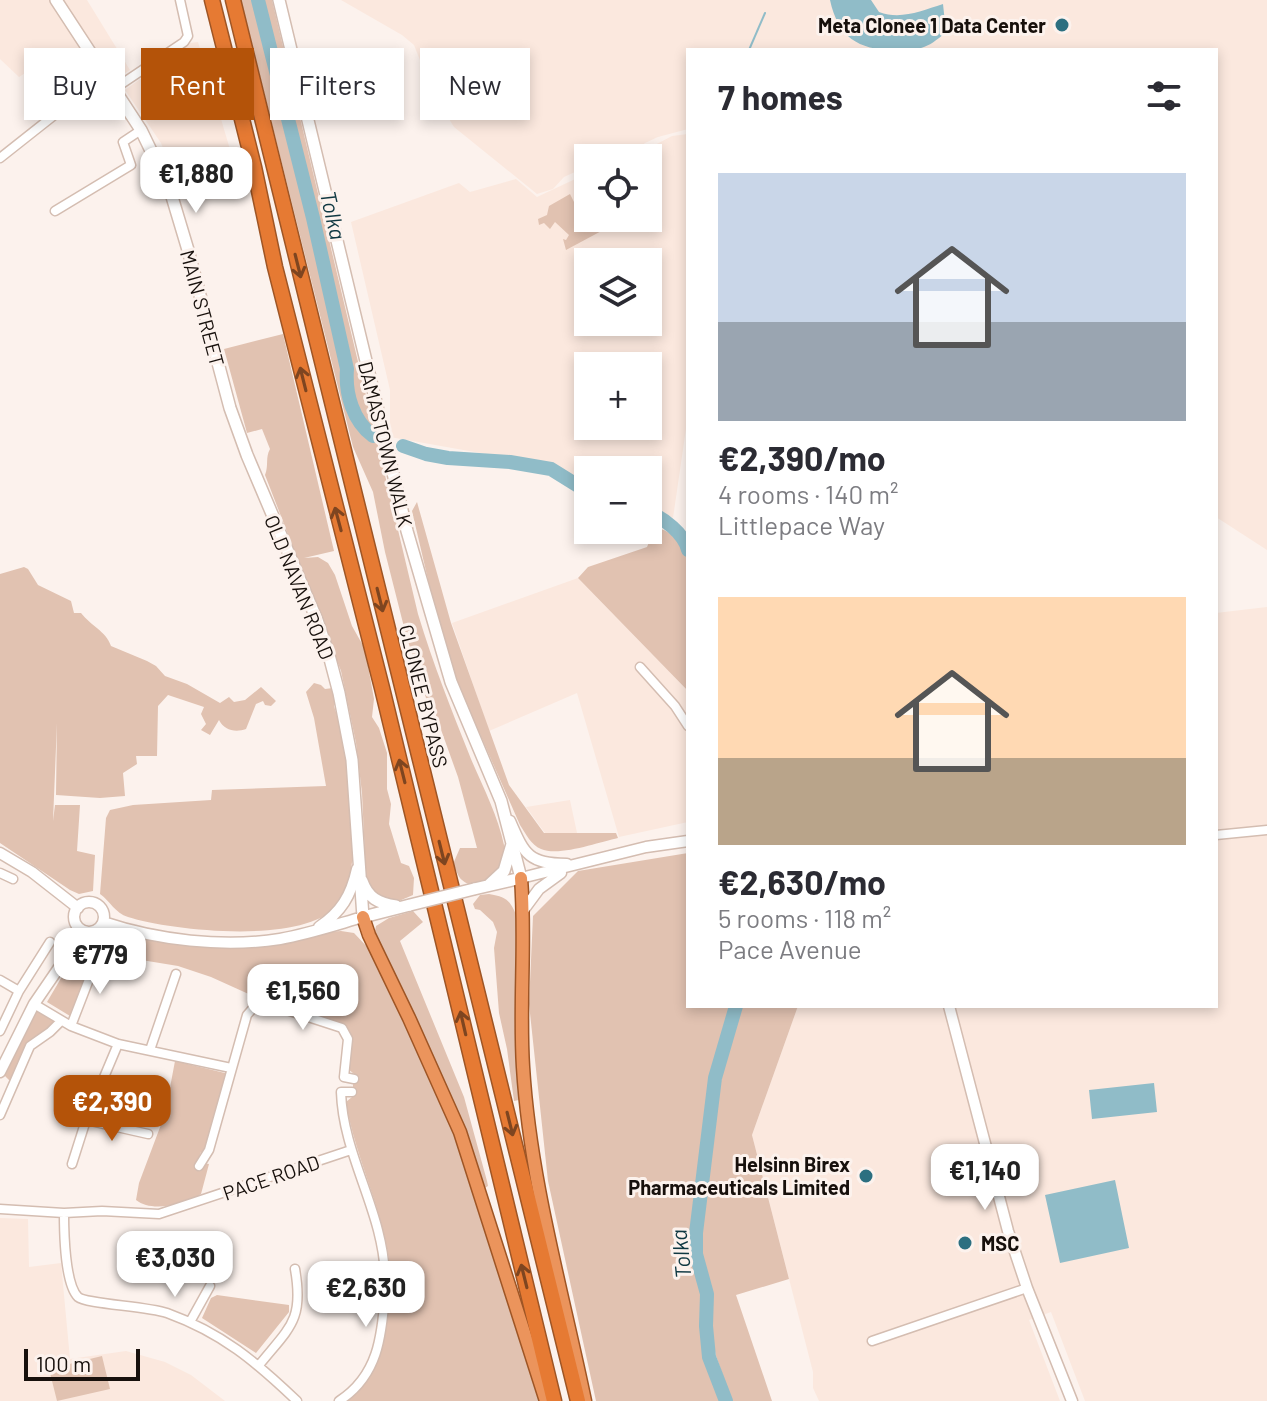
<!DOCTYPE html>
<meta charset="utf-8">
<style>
:root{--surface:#fff;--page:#f7f7f7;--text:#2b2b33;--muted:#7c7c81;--accent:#b45309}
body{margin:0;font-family:Barlow,sans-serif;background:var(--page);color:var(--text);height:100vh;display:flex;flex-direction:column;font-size:30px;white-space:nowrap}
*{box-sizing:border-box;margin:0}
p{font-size:26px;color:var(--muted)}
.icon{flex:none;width:44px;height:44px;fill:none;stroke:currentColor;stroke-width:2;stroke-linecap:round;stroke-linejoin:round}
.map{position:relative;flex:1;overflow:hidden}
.side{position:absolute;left:686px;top:48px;width:532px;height:960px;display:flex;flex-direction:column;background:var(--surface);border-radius:0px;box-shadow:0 4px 12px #0003}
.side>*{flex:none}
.top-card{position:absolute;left:24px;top:48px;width:542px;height:72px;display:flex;gap:16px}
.fabs{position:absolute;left:574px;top:144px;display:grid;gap:16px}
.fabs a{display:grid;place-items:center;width:88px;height:88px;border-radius:0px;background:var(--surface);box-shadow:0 4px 12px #0003;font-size:40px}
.scale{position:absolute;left:24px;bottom:20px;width:116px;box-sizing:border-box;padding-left:8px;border:4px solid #17100c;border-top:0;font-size:22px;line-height:28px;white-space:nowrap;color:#17100c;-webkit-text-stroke:6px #fcf2ed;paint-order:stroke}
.price{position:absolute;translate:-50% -68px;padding:0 18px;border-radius:16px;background:#fff;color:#222;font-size:26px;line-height:52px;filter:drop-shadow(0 2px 4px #0008)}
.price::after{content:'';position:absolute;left:50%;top:48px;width:24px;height:18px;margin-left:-12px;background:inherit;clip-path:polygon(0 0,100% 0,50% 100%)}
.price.selected{background:var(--accent);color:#fff}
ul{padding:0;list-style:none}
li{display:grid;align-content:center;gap:16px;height:424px;padding:0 32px}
li span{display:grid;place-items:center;height:248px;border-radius:0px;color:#555}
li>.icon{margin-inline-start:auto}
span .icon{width:144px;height:144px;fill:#fffc;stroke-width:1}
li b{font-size:34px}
h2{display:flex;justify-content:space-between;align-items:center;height:96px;padding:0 32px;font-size:34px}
.chip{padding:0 28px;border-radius:0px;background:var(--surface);box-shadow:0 4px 12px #0003;font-size:28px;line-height:72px}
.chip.selected{background:var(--accent);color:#fff}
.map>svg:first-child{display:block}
.built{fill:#fbe8de;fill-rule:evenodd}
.green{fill:#e1c2b1}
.water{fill:#90bcc8}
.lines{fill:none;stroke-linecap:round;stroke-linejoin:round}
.stream{stroke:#90bcc8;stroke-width:2}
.river{stroke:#90bcc8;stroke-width:14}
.minor-casing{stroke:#d4bdb1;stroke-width:11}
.tertiary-casing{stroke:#d4bdb1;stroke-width:13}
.secondary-casing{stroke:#d4bdb1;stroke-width:14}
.trunk-casing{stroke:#9e5525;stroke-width:15}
.motorway-casing{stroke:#9e5525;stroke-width:17}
.minor{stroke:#fff;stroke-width:8}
.tertiary{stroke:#fff;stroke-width:10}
.secondary{stroke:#fff;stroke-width:11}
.trunk{stroke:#eb945c;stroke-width:12}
.motorway{stroke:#e67a33;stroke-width:14}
.secondary-bridge-casing{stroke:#d4bdb1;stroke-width:14;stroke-linecap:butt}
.secondary-bridge{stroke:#fff;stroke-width:11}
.oneway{stroke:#7e4520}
.poi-dot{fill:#2c6f80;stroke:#fcf2ed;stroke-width:3}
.labels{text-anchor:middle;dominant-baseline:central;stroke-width:6;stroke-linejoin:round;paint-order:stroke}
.poi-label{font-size:20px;font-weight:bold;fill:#17100c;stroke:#fcf2ed;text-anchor:end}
.street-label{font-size:20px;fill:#17100c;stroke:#fcf2ed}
.water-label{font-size:22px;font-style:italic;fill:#0f3842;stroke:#fcf2ed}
</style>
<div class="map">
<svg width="1267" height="1401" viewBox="0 0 1267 1401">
<rect width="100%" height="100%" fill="#fcf2ed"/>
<path class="built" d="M0,0H87L130,70L113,81L105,69L55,108L30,70L19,77L0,59Z
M341,0H1267V550L1216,517V50H688V129L658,137L645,143L630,155L620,158H588V166L564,177L553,189L537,194L454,127L434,95L414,45L402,35Z
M198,42L232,156L175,178L161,143L125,90L190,43Z
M688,134V415L673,518L648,503V470H588V485L554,466L390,437V390L351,222L459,183L470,192L516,179L537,197L588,173V218H648V158H630L672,136ZM588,262H648V322H588ZM588,366H648V426H588Z
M578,578L688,691V822L619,837L577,693L489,731L452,623Z
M1267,607V1401H1085L1051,1312L1029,1320L1060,1401H819L813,1388V1372L752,1135L798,1006H1216V613Z
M570,800L577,833H545L526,807Z
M0,1218L28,1219L29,1267L61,1263L70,1359L126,1351L165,1362L191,1375L225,1401H0Z"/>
<path class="green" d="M241,0H272L418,614C433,664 452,711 471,759C483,787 498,816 504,845C508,865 481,897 462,880C458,877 456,869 453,864L460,848H477L458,777L435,713L426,698L406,635L385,552L373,492L353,447Z
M570,194L574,202L585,198L588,205V218H602L607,228L566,250L563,239L566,240L569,235L555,222L550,229L544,223L539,225L538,219L547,215L549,206Z
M283,334L334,551L304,558L318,557L328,563L335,575L352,626L365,649L374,699L372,717L379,728L387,753V789L391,804L389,824L401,863L409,866L414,878L413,895L399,901L373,894L366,879L362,793L356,743L341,671L265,475C269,465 265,458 270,449L262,429L247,433L224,349Z
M417,502L451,623L509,785L544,833H616L618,838C599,842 559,857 541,849C531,845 526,834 520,825L457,682L436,614L412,511Z
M655,528C669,529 677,539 685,550H688V691L578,578L588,567L647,547Z
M24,567L28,569L38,585L71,601L74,613H81C91,626 106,631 111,646L147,661L156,666L165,676L187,684L220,703L229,697L234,702L245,700L261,687L276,701L271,706L265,705L263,701L256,704L246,729C235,733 224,730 219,720L210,735L201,730L206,724L201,714L204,707L168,695L158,706L157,756H136L137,764L123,773L125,796L100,798L56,795L57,723L53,821L55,805H80L77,851L95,855L93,891L79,894L70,890L0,843V574Z
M314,683L321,685L325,689L333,688L337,699L334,706C349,751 367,863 339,903C309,946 172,931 128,917C115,913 110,901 100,894L106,818L110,810L133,805L211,800L212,790L326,786L314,718L306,692Z
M688,853V1006H798L752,1135L789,1279L736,1295L772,1401H732L716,1356L711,1331V1295L700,1260L698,1233L712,1151L711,1131L723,1071L713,1066L692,1237L693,1252L704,1290V1350L724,1401H596L548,1181L529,1004L533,916L578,871Z
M489,894C508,897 512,902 518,921L523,1092L519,1100L514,1101L507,1049L499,1013L494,948L497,932L493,922L480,910L475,909L473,904L480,895Z
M413,911L423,922L400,941L464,1097L487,1181L488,1186L483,1189L374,935L376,926L389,918Z
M341,931L354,933L371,951L457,1137L530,1364L535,1390L542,1401H346C371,1381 380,1357 385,1326C388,1312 392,1297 391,1283C389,1219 356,1164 346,1102L352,1097L354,1074L347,1068C349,1054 355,1038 344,1026L265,997L253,996L211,977L178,966L111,955L97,948L70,1016L47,1002L77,951L88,941L108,935L129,934L178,943Z
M37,1011L55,1021C53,1032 40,1033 32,1041C22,1051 17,1069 10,1081L3,1074L32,1013Z
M175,1061L229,1074L206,1152H201L197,1162L209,1164L201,1194C185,1204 152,1213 136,1200L139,1183L165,1114Z
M217,1295L289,1305V1312L256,1353L202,1318L211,1298Z
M102,1356L110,1389L57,1401L49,1369Z"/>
<path class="water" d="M830,0H871L879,12C901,20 921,11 943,4L946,32C926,50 919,50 894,50C858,50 838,37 830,0Z
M1154,1083L1157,1112L1092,1119L1089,1090Z
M1115,1180L1129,1248L1060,1263L1045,1195Z"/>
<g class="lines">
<path class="stream" d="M749,50L765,13"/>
<path class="river" d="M258,0L313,218L347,369C345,394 353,421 373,436
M403,446L426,454L448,458L510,462L551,469L588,492
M648,511C664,519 684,533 688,550
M726,1401L709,1357L706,1326L707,1294L696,1254V1233L715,1078L736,1006"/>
<defs>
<path id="minor" d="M114,89L184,42L188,36L180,0
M0,158L105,75
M55,211L131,165L123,142L141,130
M640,667L675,706L688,726
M1216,835L1267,830
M0,873L13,879
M0,980L19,991
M34,1004L71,1026L118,1044L231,1068
M71,1026L98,956
M0,1031L19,991L50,942
M150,1050L176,974
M352,1092H341C343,1157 385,1214 385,1280L396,1279
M0,1115L30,1046L50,1032L61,1021
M86,1120L148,1134
M72,1164L86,1120L118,1044
M199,1166L209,1150L247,1015L259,1001L342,1028L348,1039L344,1077L354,1079
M0,1209L64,1213L102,1211L159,1214L351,1150
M64,1213C64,1232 65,1284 78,1297C86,1304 147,1306 167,1313C222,1333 255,1361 297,1401
M190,1322L210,1286
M872,1341L1027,1288
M260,1364C290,1327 304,1320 295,1269
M339,1401C378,1376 382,1336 385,1294H396"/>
<path id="tertiary" d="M510,821C525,856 529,863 567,864
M0,853L32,872L78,908
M521,878L646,847L688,841
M74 917a15 15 0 1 1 30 0a15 15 0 1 1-30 0Z
M522,912L539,889L561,873
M103,922C157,940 223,948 280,939C308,934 335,925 363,917
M319,927C341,912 351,896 357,869
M949,1006L1008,1231L1027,1288L1072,1401
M0,1072L34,1004L84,931"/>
<path id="secondary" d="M56,0L141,130L170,190L188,250L230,408L247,455L317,620L329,655L339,693L352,760L363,917L410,905
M279,0L407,531L451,682L501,801L521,878L474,889
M362,881C368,898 378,903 396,906
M490,884L504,871L512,844"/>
<path id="trunk" d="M521,878C526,941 519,1004 523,1067C530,1180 562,1290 585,1401
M363,917L369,935L409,1018L460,1132L546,1401"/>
<path id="motorway" d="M212,0L254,167L275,267L382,688L554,1401
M233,0L578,1401"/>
</defs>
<use href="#minor" class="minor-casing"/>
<use href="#tertiary" class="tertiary-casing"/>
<use href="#secondary" class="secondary-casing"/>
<use href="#trunk" class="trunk-casing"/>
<use href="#motorway" class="motorway-casing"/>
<use href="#minor" class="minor"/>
<use href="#tertiary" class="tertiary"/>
<use href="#secondary" class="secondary"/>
<use href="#trunk" class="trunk"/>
<use href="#motorway" class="motorway"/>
<defs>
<path id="secondary-bridge" d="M410,905L474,889"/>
</defs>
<use href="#secondary-bridge" class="secondary-bridge-casing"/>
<use href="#secondary-bridge" class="secondary-bridge"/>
</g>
<defs><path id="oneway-shaft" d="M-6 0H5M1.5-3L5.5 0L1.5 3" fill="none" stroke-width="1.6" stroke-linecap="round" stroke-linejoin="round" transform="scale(2)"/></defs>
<g class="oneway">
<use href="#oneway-shaft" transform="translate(298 266) rotate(76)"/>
<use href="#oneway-shaft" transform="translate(303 379) rotate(-104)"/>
<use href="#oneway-shaft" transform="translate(338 519) rotate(-105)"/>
<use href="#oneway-shaft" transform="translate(380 600) rotate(76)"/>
<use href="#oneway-shaft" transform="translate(402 771) rotate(-104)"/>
<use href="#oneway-shaft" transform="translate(442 853) rotate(76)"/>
<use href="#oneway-shaft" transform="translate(463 1023) rotate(-103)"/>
<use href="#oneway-shaft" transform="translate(510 1124) rotate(76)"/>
<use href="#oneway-shaft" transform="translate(524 1276) rotate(-104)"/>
</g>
<g class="poi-dot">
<circle cx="1062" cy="25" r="8"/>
<circle cx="866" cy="1176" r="8"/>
<circle cx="965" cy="1243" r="8"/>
</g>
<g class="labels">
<g class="poi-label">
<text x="1046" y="25">Meta Clonee 1 Data Center</text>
<text x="850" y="1164">Helsinn Birex<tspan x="850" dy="23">Pharmaceuticals Limited</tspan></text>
<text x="981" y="1243" text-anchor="start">MSC</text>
</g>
<g class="street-label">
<text transform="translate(203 308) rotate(75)">MAIN STREET</text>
<text transform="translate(386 444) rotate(76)">DAMASTOWN WALK</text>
<text transform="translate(300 587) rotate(68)">OLD NAVAN ROAD</text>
<text transform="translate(424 696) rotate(76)">CLONEE BYPASS</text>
<text transform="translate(271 1177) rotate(-19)">PACE ROAD</text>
</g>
<g class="water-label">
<text transform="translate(334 215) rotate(77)">Tolka</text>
<text transform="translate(680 1254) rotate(-96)">Tolka</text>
</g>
</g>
</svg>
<div class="fabs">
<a><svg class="icon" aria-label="locate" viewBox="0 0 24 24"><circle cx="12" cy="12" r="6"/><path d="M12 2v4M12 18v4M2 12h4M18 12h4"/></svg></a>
<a><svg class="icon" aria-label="layers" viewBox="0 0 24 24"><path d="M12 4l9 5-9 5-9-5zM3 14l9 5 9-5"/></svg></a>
<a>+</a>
<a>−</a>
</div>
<div class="scale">100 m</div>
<b class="price" style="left:196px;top:215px">€1,880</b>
<b class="price" style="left:100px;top:996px">€779</b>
<b class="price" style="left:303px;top:1032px">€1,560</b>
<b class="price selected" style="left:112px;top:1143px">€2,390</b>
<b class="price" style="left:985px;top:1212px">€1,140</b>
<b class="price" style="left:175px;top:1299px">€3,030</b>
<b class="price" style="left:366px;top:1329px">€2,630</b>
<div class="top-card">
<a class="chip">Buy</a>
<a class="chip selected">Rent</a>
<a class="chip">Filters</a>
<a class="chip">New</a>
</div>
<section class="side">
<h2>7 homes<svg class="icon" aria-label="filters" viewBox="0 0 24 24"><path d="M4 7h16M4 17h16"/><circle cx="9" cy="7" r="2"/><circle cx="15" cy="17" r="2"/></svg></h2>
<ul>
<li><span style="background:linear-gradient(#c9d6e8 60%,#9aa5b1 0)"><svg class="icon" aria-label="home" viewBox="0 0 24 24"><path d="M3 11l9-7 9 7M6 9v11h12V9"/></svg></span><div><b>€2,390/mo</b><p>4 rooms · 140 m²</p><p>Littlepace Way</p></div></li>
<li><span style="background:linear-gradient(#ffd9b3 65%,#b9a48a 0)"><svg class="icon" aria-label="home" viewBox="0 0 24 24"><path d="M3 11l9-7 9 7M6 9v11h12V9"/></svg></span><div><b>€2,630/mo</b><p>5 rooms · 118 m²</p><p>Pace Avenue</p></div></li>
</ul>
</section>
</div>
